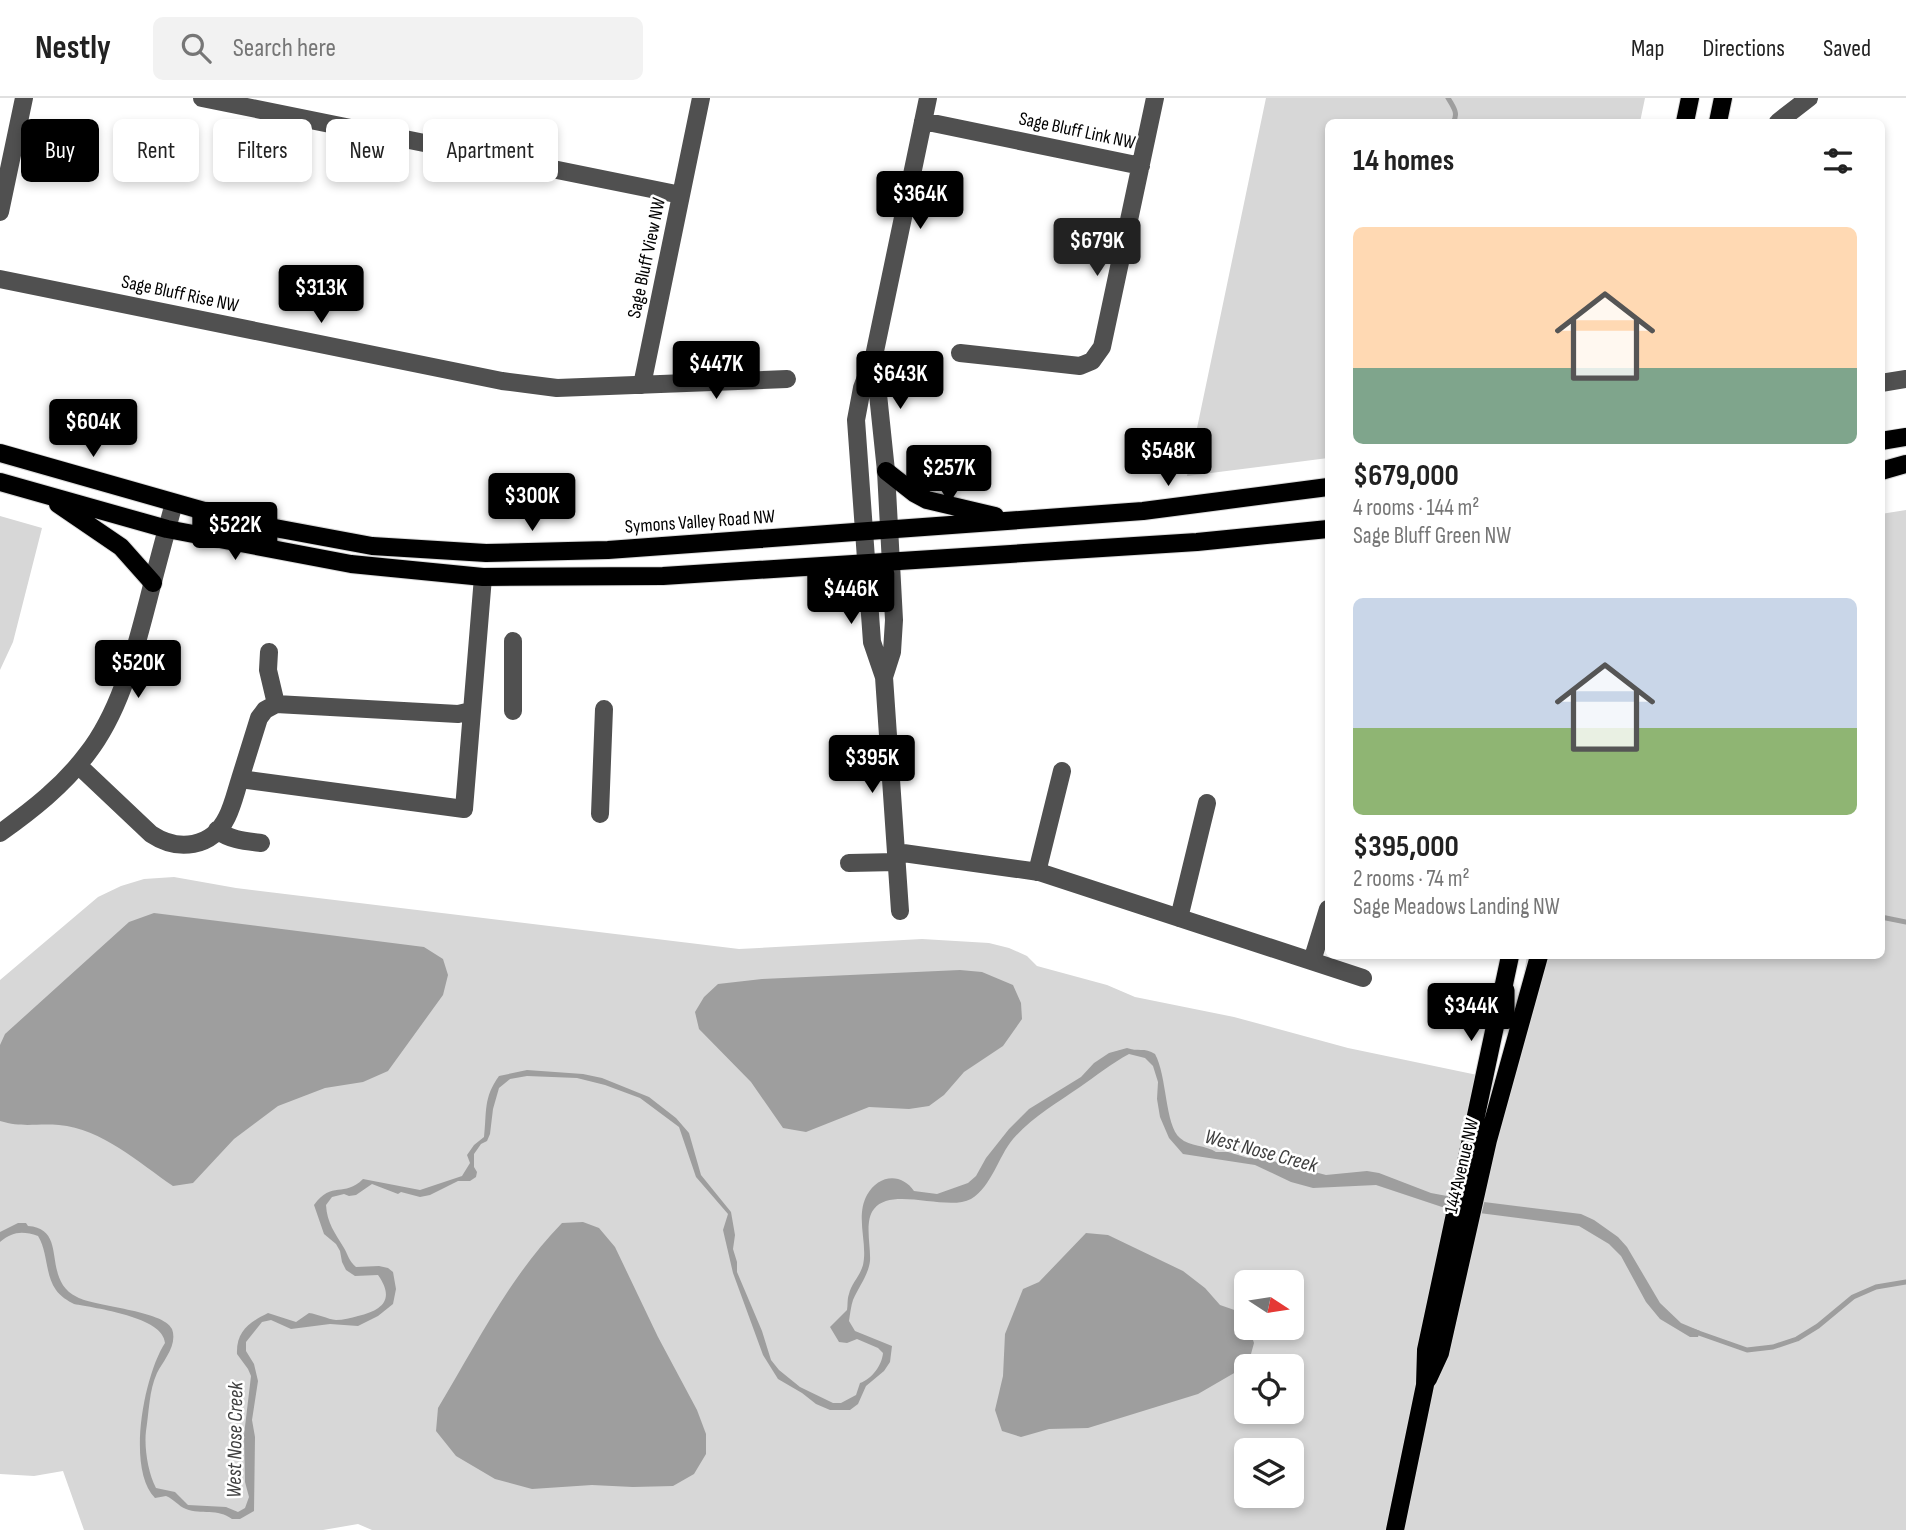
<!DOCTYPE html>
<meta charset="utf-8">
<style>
:root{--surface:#fff;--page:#f2f2f2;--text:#222;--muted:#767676;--line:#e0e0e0;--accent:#000}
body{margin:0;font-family:"Sofia Sans Condensed",sans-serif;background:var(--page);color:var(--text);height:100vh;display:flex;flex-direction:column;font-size:26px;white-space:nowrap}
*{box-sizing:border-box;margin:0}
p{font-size:23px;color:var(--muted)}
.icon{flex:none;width:38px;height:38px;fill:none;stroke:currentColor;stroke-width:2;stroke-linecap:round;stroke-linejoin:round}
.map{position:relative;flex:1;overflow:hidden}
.details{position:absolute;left:1325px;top:21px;width:560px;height:840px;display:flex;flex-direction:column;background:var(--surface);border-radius:10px;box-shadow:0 4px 10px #0003}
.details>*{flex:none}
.hud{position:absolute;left:21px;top:21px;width:665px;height:63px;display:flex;gap:14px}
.needle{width:46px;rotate:102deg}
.tools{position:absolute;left:1234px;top:1172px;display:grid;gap:14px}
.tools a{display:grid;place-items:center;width:70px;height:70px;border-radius:10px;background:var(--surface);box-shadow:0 4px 10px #0003;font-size:35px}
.price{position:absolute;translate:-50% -60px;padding:0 16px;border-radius:7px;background:var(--accent);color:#fff;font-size:23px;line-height:46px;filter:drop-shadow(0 2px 4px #0008)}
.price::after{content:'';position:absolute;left:50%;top:42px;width:21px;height:16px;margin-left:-10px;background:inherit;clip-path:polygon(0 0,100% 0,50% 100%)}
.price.current{background:#222;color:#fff}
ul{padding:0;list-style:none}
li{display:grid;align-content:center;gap:14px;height:371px;padding:0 28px}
li span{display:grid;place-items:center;height:217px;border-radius:10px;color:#555}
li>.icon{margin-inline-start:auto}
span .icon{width:126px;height:126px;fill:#fffc;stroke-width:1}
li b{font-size:30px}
h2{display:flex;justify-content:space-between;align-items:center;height:84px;padding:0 28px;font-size:30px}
.tag{padding:0 24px;border-radius:10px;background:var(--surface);box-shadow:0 4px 10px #0003;font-size:24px;line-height:63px}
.tag.current{background:var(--accent);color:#fff}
header{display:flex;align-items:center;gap:42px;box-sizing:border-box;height:98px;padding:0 35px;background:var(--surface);border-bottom:2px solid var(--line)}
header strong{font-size:33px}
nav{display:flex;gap:38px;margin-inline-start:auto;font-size:24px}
.search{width:490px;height:63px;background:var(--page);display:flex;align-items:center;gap:18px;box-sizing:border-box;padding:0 24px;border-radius:10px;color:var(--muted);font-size:26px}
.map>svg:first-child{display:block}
.green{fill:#d7d7d7;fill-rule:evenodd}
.water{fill:#9e9e9e}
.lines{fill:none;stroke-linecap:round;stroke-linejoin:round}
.stream{stroke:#9e9e9e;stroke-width:5}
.major-casing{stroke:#dbdbdb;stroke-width:20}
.minor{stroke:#505050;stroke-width:18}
.major{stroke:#000;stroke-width:18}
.labels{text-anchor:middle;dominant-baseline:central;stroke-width:5;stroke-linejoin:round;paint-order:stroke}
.street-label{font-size:19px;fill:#000;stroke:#fff}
.water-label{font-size:21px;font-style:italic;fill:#3f3f3f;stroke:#fff}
</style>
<header>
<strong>Nestly</strong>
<div class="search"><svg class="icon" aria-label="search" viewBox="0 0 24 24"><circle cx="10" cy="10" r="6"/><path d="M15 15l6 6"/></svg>Search here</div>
<nav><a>Map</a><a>Directions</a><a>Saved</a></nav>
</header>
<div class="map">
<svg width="1906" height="1432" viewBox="0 0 1906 1432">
<rect width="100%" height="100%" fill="#fff"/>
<path class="green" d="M1266,0H1645L1640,24H1328V360L1187,378Z
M1906,412V1432H372L358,1426L323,1432H84L63,1373L34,1378L0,1376V882L98,799L121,788L144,781L174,779L236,790L739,851L922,841L989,845L1009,850L1027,858L1037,868L1107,887L1135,899L1234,919L1348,950L1506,983L1527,858H1881V416ZM1246,1185H1292V1230H1246ZM1246,1269H1292V1314H1246ZM1246,1353H1292V1398H1246Z
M0,418L42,430L13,544L0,572Z"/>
<path class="water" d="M154,815L424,849L443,861L448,877L443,897L388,973L363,984L325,990L278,1008L234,1041L193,1085L173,1088C138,1064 102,1031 59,1027C36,1025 24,1030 0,1023V947L5,936L129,824Z
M960,872L982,874L1013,887L1021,905L1022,921L1003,948L964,974L944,997L929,1008L909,1011L869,1009L806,1034L783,1030L751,984L699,931L695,914L704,899L718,886L762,881Z
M1127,950C1137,954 1145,949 1155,956C1167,977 1165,1028 1180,1040C1190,1049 1206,1047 1216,1054H1228L1248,1060H1261L1326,1077L1367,1073L1379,1075L1431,1095L1468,1102L1581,1116L1594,1122L1618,1139L1627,1149L1660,1205L1681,1225L1700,1233L1698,1239H1690L1660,1221L1646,1204L1621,1158L1609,1146L1579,1128L1448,1111L1376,1087L1313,1090L1291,1084L1255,1067L1183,1056L1169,1040L1160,1019L1157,1001L1158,984L1153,968L1145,960L1129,956C1112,965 1096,978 1080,989C1057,1005 1032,1019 1013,1041C998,1059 992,1088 971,1101C947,1114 892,1088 874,1111C864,1123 871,1148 870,1163C868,1178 859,1188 853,1202C851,1208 850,1216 849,1223L855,1233L892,1248L890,1264L884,1273L866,1288L858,1306L850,1312H830L816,1306L802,1295L778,1281L763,1257L733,1175L723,1132L728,1116L696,1079L679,1029L640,1000L605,987L577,980L527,978L510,981L499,990L493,1011L490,1036L487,1043L481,1046L474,1056V1069L477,1074L476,1079L470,1083H458L430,1097L420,1099L401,1094L398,1096L372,1086L356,1097L349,1098L344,1096L332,1099L326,1107C327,1125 335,1135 344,1150C348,1157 349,1163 356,1169L379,1168L388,1170L393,1174L396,1191L393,1206L378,1218L358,1228L330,1226L291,1231L271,1222L262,1224L246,1244V1253L254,1266L258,1283L252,1322L255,1339L254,1413L240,1421H232C218,1410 201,1417 186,1411C178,1408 174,1401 166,1398L155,1400C126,1371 144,1277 165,1245C164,1219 95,1210 74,1206C68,1203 60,1198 56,1192C45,1177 48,1154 38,1138C23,1133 13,1133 0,1144V1134L18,1125H26L28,1128C70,1131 40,1181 77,1199C95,1209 163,1212 172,1231C178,1247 163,1263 157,1275C149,1292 149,1315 146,1333C144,1349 148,1375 156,1390L175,1394L188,1407L226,1409L238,1414L245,1410L249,1399L245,1384L244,1337L251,1278L248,1271L237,1256C236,1233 250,1224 268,1215L296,1224L309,1215C318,1216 327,1221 336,1222C343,1222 351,1220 358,1218C383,1212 395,1201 378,1177L355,1178L346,1172L342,1164L340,1153L336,1146L324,1136L314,1107C332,1082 344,1100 363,1081L420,1092L462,1078L470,1065L467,1057L474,1047L484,1039C487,1014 483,1000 499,978L527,972L583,976L602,980L649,999L676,1020L689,1035L701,1077L731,1114L735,1137L733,1151L737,1164V1174L762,1233L771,1262L779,1272L800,1289L833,1305H841L856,1297L860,1285C872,1281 882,1267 883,1255L878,1250L857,1241L847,1245L839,1244L830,1229L847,1212C848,1207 847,1201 849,1196C851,1186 860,1178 863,1167C868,1145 855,1119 867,1097C878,1077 901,1074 914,1093L937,1096L968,1085L976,1078L986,1060L1009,1031L1029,1011L1081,979L1094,965L1109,955Z
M583,1124L599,1130L615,1149L658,1239L697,1312L706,1336V1356L694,1376L673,1388L633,1389L592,1387L532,1391L495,1381L456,1358L436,1333L438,1310C476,1247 510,1178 562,1125Z
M1086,1135L1108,1137L1183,1173L1205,1190L1220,1207L1243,1215L1246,1230H1249L1254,1245L1248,1267L1198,1296L1088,1330L1049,1331L1021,1339L1002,1333L995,1312L1003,1278L1005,1236L1023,1191L1039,1184Z"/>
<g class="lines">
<path class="stream" d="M1448,0C1453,8 1459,16 1453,24
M1881,819L1906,824
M1693,1233L1747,1252L1773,1249L1797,1241L1818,1228L1853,1199L1876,1189L1906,1184"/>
<defs>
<path id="major" d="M1685,24L1690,0
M1718,24L1723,0
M1881,343L1906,339
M0,355L243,424L372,448L486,455L608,452L1143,413L1328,389
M886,373L914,395L927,402L995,418
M1881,373L1906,366
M0,384L167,431L351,466L483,479L663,478L1197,444L1328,431
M58,406L121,449L153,485
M1428,1281L1440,1255L1488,1042L1539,858
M1395,1432L1425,1287L1426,1252L1510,858"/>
</defs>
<use href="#major" class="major-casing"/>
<path class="minor" d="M202,0L681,97
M923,23L1141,68
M1778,24L1809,0
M0,114L24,0
M0,181L502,283L557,290L787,281
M960,255L1080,268L1092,263L1102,249L1155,0
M874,258L886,373L894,522L892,554L884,579
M1881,285L1906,281
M642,287L701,0
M269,554L268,572L276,606
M471,613L458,616L276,606L265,612L259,620L240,681L464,711L483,479
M513,613V543
M78,667L151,736C178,754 212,750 227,719C233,707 236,693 240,681
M600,716L604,611
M217,732C230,742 245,743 261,745
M0,735C32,712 63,688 87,656C121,612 134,556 148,503C156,471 165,438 174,405
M896,754L1039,774L1363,880
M849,765L896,764
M1037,774L1062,673
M900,813L884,579L872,544L856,322L862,290L874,258L928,0
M1179,820L1207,705
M1312,863L1328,811"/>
<use href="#major" class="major"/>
</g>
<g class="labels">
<g class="street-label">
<text transform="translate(1077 33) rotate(12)">Sage Bluff Link NW</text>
<text transform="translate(647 160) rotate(-78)">Sage Bluff View NW</text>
<text transform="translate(180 196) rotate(12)">Sage Bluff Rise NW</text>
<text transform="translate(700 424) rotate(-4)">Symons Valley Road NW</text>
<text transform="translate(1462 1068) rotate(-77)">144 Avenue NW</text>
</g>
<g class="water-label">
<text transform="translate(1261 1053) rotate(15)">West Nose Creek</text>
<text transform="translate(235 1342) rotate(-89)">West Nose Creek</text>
</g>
</g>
</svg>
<div class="tools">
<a><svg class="needle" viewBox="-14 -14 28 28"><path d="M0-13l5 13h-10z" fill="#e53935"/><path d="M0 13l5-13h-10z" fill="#767676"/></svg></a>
<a><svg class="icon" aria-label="locate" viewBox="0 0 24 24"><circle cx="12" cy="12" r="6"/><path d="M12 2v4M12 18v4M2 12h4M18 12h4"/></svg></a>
<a><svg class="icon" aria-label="layers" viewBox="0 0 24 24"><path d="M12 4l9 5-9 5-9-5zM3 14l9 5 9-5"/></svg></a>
</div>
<b class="price" style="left:920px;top:133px">$364K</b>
<b class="price current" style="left:1097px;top:180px">$679K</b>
<b class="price" style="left:321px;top:227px">$313K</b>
<b class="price" style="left:716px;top:303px">$447K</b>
<b class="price" style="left:900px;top:313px">$643K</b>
<b class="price" style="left:93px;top:361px">$604K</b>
<b class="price" style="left:1168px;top:390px">$548K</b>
<b class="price" style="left:949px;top:407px">$257K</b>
<b class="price" style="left:532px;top:435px">$300K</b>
<b class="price" style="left:235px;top:464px">$522K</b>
<b class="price" style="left:851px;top:528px">$446K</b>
<b class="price" style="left:138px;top:602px">$520K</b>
<b class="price" style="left:872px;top:697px">$395K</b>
<b class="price" style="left:1471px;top:945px">$344K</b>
<div class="hud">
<a class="tag current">Buy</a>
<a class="tag">Rent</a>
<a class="tag">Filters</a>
<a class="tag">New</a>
<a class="tag">Apartment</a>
</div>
<section class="details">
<h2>14 homes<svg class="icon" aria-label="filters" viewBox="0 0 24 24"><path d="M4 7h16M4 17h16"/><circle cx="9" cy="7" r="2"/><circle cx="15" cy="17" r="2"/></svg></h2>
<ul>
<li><span style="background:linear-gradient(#ffd9b3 65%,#7fa58c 0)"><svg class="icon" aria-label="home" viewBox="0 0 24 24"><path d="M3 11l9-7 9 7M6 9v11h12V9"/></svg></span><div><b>$679,000</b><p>4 rooms · 144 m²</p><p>Sage Bluff Green NW</p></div></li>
<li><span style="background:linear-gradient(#c9d6e8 60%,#8fb573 0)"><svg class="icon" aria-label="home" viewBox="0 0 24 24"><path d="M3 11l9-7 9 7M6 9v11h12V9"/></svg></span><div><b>$395,000</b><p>2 rooms · 74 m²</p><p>Sage Meadows Landing NW</p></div></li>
</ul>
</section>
</div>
